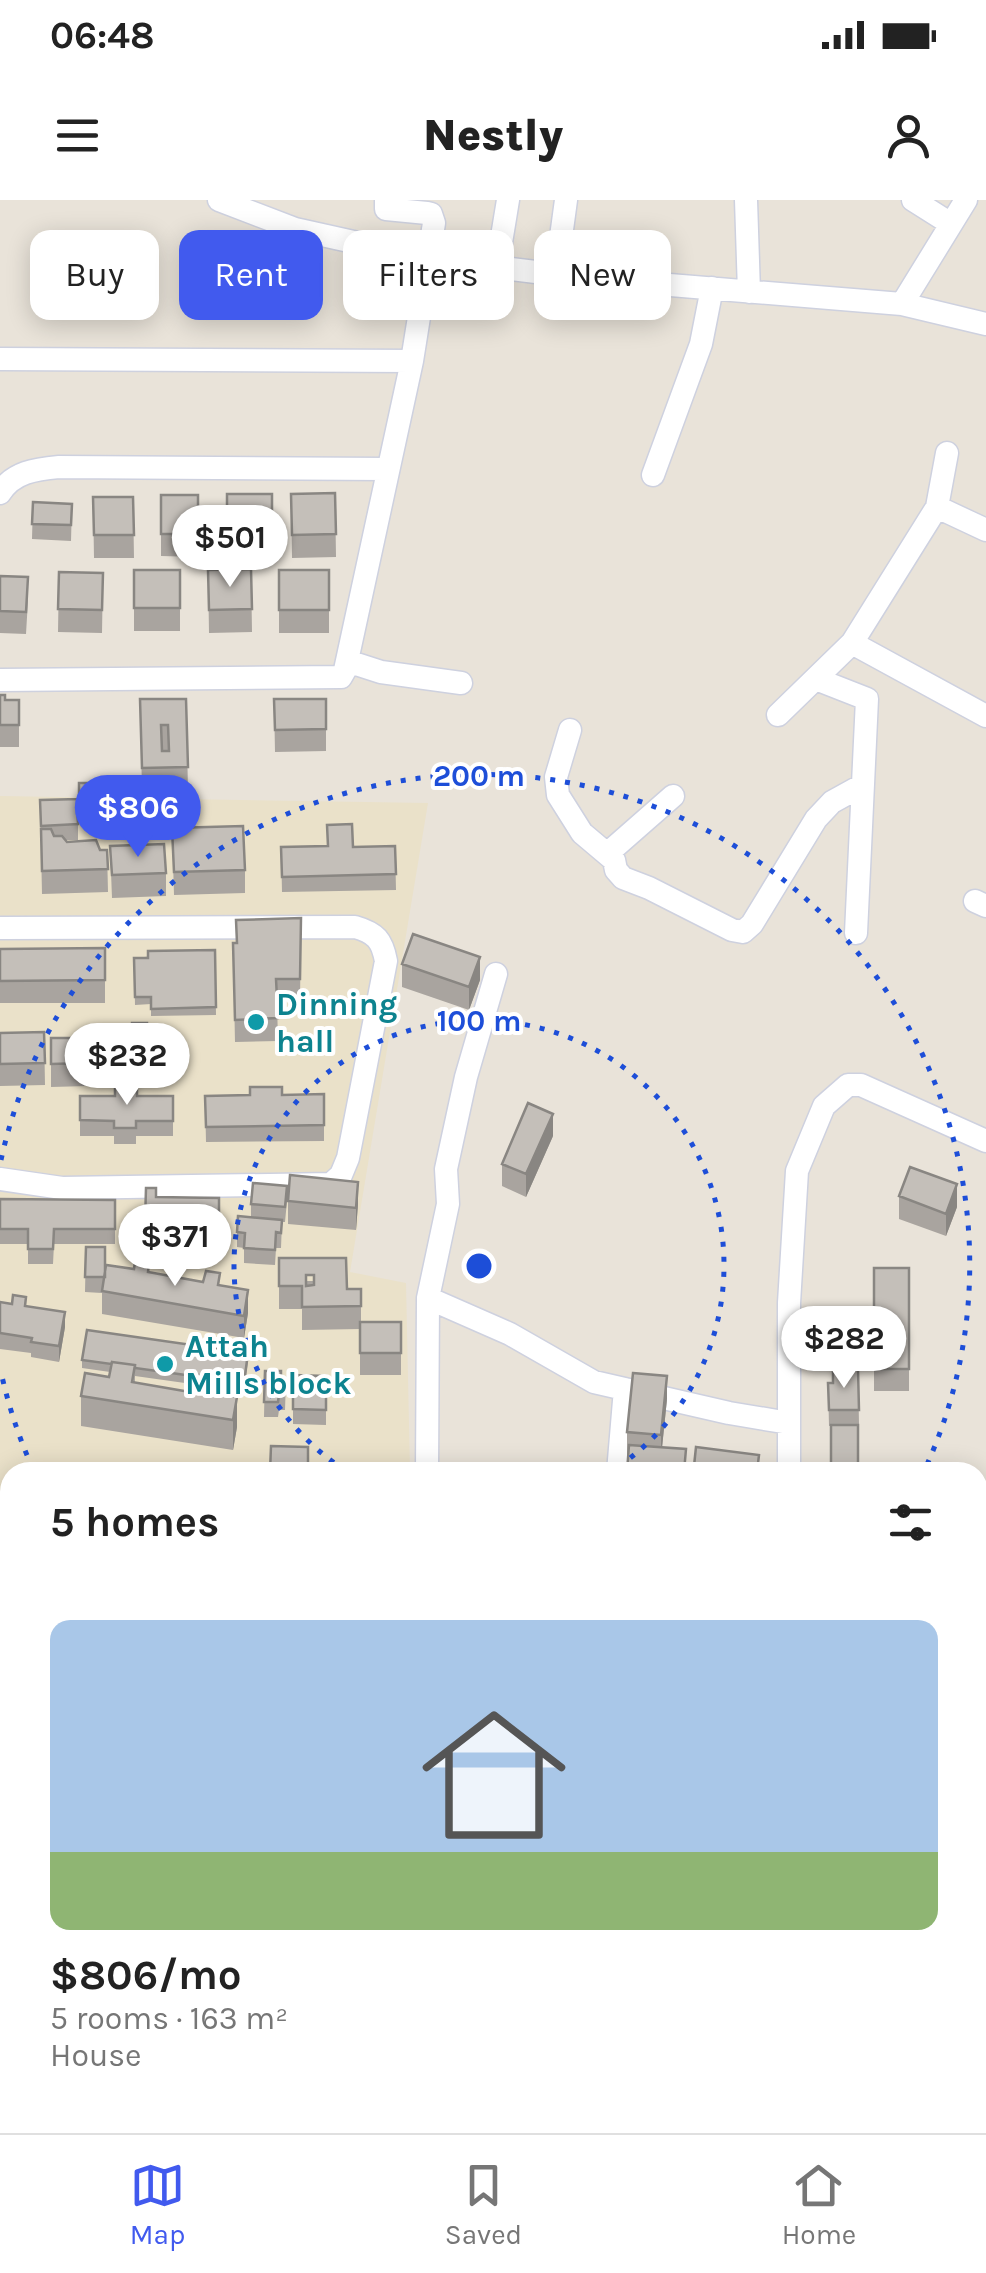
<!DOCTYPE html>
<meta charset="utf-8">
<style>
:root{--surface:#fff;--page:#f2f2f2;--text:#222;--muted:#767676;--line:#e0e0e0;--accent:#415aee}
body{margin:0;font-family:Karla,sans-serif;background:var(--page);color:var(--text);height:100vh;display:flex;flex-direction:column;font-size:38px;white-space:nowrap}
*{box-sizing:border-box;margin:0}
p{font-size:32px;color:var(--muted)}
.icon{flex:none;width:55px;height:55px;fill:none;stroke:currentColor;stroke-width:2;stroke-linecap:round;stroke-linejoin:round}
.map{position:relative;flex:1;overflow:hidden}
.details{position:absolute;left:0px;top:1262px;width:988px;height:672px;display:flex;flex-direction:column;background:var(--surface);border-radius:30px 30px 0 0;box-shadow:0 5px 25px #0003}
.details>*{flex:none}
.banner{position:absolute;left:30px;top:30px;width:928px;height:90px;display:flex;gap:20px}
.price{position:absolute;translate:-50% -85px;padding:0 22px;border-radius:35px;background:#fff;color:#222;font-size:32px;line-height:65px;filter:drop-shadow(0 2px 5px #0008)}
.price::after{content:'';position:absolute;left:50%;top:60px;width:30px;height:22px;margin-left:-15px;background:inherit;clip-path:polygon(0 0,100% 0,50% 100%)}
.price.selected{background:var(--accent);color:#fff}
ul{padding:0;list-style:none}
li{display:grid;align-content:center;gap:20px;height:530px;padding:0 50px}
li span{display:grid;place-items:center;height:310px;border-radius:20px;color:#555}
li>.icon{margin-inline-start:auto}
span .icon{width:180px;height:180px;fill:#fffc;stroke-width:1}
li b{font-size:42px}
h2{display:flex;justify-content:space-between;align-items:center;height:120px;padding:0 50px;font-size:42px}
.tag{padding:0 35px;border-radius:20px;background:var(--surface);box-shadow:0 5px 25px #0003;font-size:35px;line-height:90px}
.tag.selected{background:var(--accent);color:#fff}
.status{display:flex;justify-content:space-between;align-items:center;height:70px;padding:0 50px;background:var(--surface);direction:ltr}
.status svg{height:28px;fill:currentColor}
header{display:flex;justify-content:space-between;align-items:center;height:130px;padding:0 50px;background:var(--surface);font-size:45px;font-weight:800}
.menu{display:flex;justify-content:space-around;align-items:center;height:140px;border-top:2px solid var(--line);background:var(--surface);font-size:28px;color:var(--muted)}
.menu a{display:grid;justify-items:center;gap:5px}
.menu .selected{color:var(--accent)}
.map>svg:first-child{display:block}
.education{fill:#eae1c9}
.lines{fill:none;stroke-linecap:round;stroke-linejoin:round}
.minor-casing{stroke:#ced1df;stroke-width:25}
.minor{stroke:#fff;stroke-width:22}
.wall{fill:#a9a49f;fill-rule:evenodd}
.shaded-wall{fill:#898682}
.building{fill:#c4bfb9;stroke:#898682;stroke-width:2.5;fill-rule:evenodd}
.ring{fill:none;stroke:#1d4ed8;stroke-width:5;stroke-dasharray:5 10}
.culture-dot{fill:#0f9aa8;stroke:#fff;stroke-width:4}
.labels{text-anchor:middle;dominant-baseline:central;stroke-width:8;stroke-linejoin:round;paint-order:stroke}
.culture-label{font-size:32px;font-weight:bold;fill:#0d838f;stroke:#fff;text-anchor:start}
.centre{fill:#1d4ed8;stroke:#fff;stroke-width:5}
.ring-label{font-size:30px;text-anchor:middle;font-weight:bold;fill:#1d4ed8;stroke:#fff;stroke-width:8;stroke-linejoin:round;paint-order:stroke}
</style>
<div class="status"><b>06:48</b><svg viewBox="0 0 49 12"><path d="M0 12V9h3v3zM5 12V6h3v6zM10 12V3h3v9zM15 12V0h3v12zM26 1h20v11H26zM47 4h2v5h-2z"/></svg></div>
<header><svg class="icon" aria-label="menu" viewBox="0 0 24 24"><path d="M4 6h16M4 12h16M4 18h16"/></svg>Nestly<svg class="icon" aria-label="person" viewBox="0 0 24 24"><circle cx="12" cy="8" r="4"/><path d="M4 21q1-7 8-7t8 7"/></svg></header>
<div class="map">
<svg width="986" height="1933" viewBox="0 0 986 1933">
<rect width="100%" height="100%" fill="#e9e3d9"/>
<path class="education" d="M0,596L428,603L350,1072L406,1083L410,1272H10V1558L0,1553Z"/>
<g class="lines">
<defs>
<path id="minor" d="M219,0L295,29L430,59L585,78L902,104L986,124
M746,0L749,92
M913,0L951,24
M497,67L508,0
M556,74L566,0
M902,104L966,0
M0,159L412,161
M653,275L701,144L712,88
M0,293C13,272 36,269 59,267L387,269
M937,307L986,330
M852,443L986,516
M347,461L381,472L461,483
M816,479L867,499L856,733
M0,480L341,477L345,470L412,161L434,23L431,14L427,13L386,9V0
M778,515L852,443L937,307L947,253
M570,530L556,577L558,595L582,633L614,660L616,670L623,678L649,688L732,730L743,732L752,724L816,619L832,602L861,586
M608,653L673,596
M975,701L986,706
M0,728L355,727C376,733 382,740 386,761L348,958L341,975L331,984L62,988L0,979
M428,1098L510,1134L594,1182L729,1213L789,1223
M427,1272L428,1098L448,1004L446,969L466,877L496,774
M618,1272L625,1189
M789,1272V1103L797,971L824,906L848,885H861L986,941
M978,1433L986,1432
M978,1651L986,1647
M0,1696L10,1701
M699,1925L759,1933
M0,1931L3,1933
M165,1933L170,1925
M362,1933L366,1925
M673,1933L674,1925
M780,1933V1925
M976,1933H986"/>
</defs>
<use href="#minor" class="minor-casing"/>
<use href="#minor" class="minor"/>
</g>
<path class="wall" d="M335,293L336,357L292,358L291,294Z
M227,294H272V356H227Z
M161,295H198V357L161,356Z
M93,297H133L134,358H94Z
M33,302L72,304L71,341L32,339Z
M251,369L252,432L209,433L208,370Z
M134,370H180V431H134Z
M279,370H329V433H279Z
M59,372L103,373L102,433L58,432Z
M0,376L28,400L26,434L0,433Z
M0,495L5,500H19V547H0Z
M140,499H186L188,590L142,591Z
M274,499H326V551L275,552Z
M110,583V619H78V640H65L67,642L100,650H107L108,692L42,694L40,600L79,599Z
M172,628L245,670V693L174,695Z
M110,646L166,673V696L112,698Z
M395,646L396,690L282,692L281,647Z
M301,718L300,801L277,802L278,841L235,842L233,743Z
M105,748V803H0V749Z
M215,750L216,815L151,816V804L135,805L134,758Z
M402,764L480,780L469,810L402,787Z
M132,823H147V873H131Z
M44,832L45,885L0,886V833Z
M51,838L125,862V885L51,887Z
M324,894V941L206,942L205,896Z
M80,896H173V936H136V944H114V936H80Z
M553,936L526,997L502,986V964Z
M899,996L957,1007L946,1036L899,1019Z
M219,998V1039L145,1037V1022Z
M0,999L115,1000V1044H54L53,1064H28V1044H0Z
M287,1001L285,1022H282L281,1048H276L275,1065L244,1063V1048L237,1047V1032L251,1017V1004Z
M288,1001L358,1004L356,1030L288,1024Z
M86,1047L105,1072L149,1073L220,1085L248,1113L244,1138L102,1114V1093L85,1092Z
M279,1058L347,1089H361V1122H401V1175H360V1129L302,1130V1109H279ZM306,1075H314V1081H306Z
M874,1068H909V1191H874Z
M0,1102L26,1106L65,1127L59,1162L31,1157V1153L0,1149Z
M82,1160L248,1161L244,1191L215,1187V1194L237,1197V1227L233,1250L81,1226V1196L109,1177L110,1172L82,1168ZM135,1176L192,1184L190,1192L135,1183Z
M858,1169L859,1225L829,1226L828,1183H833Z
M265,1171L281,1180H286L285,1210H279L278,1217H264Z
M293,1175L326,1176V1225L293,1224Z
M667,1199L662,1247L686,1249V1272H627V1232Z
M694,1266L759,1272H694Z"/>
<path class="shaded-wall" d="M480,757V780L469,810V787Z
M553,914V936L526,997V974Z
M358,982V1004L356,1030V1008Z
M957,984V1007L946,1036V1014Z
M248,1090V1113L244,1138V1116Z
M65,1112V1127L59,1162V1146Z
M667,1176V1199L661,1258V1235Z
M237,1197V1227L233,1250V1220Z"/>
<path class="building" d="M335,293L336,334L292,335L291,294Z
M227,294H272V333H227Z
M161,295H198V334H161Z
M93,297H133L134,335H94Z
M33,302L72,304L71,325L32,324Z
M251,369L252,409L209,410L208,370Z
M134,370H180V408H134Z
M279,370H329V410H279Z
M59,372L103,373L102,410L58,409Z
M0,376L28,377L26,412L0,411Z
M0,495H5V500H19V525H0Z
M140,499H186L188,567L142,568ZM161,525H168L169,551H162Z
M274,499H326V529L275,530Z
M79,583H110V604H77L78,624L41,626L40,600L79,599Z
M352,624L353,647L395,646L396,674L282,677L281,647L328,646L327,625Z
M243,626L245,670L174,672L172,628Z
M41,629H51L54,636H62L67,642L96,640L100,650H107L108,669L42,671Z
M164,644L166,673L112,675L110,646Z
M301,718L300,779H276L278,818L235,820L233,743H237L236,720Z
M413,734L480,757L469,787L402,764Z
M105,748V780L0,781V749Z
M215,750L216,807L151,809V797H135L134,758H148V751Z
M132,823H147V858H131Z
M112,827H124L125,862L51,864V838H112Z
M44,832L45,863L0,864V833Z
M115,886H137V896H173V921H136V928H114V921L80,920V896H115Z
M250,887H282V895L324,894V925L206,927L205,896L250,895Z
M528,903L553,914L526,974L502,964Z
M910,967L957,984L946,1014L899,996Z
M290,975L358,982L356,1008L288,1001Z
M253,983L287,986L285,1007L251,1004Z
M146,988H156V997L219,998V1023L145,1022Z
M0,999L115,1000V1029H54L53,1049H28V1029H0Z
M238,1016L282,1020L281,1033L276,1032L275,1050L244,1048L245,1033L237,1032Z
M86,1047H105V1077H85Z
M279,1058H346L347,1089H361V1106L302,1107V1086H279ZM306,1075H314V1085L306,1086Z
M135,1061L149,1063L148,1072L203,1082L206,1071L220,1073L218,1085L248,1090L244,1116L102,1091L106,1065L134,1069Z
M874,1068H909V1169H874Z
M13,1095L26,1097L25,1106L65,1112L59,1146L31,1142L32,1138L0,1133V1102L12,1104Z
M360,1122H401V1153H360Z
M87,1130L248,1153L244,1183L193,1174V1176L135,1168V1165L112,1162L111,1164L82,1160Z
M112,1162L135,1165L132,1182L190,1192L193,1174L215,1178L213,1193L237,1197L233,1220L81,1196L85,1173L109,1177Z
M858,1169L859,1210H829L828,1183H833V1170Z
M265,1171H281V1180H286L285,1194H279L278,1202H264Z
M633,1173L667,1176L661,1235L627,1232Z
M293,1175L326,1176V1210L293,1209Z
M831,1225H858V1272H831Z
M629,1245L686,1249L684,1272H627Z
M271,1246L308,1247V1272H270Z
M696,1247L759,1255L757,1272L694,1266Z"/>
<g class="ring">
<path d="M346 1271A245 245 0 1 1 612 1271"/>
<path d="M33 1269A490 490 0 0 1 1 1172M1 960A490 490 0 1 1 925 1269"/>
</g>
<g class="culture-dot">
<circle cx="256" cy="822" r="10"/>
<circle cx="165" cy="1164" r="10"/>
</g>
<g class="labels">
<g class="culture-label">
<text x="276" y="804">Dinning<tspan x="276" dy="37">hall</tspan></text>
<text x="185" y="1146">Attah<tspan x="185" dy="37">Mills block</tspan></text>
</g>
</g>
<circle cx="479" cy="1066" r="15" class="centre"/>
<g class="ring-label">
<text x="479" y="586">200 m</text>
<text x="479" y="831">100 m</text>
</g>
</svg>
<b class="price" style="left:230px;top:390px">$501</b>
<b class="price selected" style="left:138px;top:660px">$806</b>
<b class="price" style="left:127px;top:908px">$232</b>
<b class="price" style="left:175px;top:1089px">$371</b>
<b class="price" style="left:844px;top:1191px">$282</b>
<div class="banner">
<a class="tag">Buy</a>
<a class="tag selected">Rent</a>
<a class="tag">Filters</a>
<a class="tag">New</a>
</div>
<section class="details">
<h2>5 homes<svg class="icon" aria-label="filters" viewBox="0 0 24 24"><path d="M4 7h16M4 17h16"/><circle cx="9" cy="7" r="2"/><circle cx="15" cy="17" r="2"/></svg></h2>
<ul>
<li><span style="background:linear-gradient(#a9c7e8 75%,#8fb573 0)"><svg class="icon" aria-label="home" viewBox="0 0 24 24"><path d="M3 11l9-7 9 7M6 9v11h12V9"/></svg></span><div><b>$806/mo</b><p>5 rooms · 163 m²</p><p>House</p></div></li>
</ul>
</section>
</div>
<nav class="menu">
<a class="selected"><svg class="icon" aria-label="map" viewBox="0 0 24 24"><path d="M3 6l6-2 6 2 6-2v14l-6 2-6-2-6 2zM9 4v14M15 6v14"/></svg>Map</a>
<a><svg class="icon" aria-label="saved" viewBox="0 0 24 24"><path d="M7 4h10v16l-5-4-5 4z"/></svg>Saved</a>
<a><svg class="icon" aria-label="home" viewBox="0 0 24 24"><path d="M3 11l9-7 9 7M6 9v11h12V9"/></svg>Home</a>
</nav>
